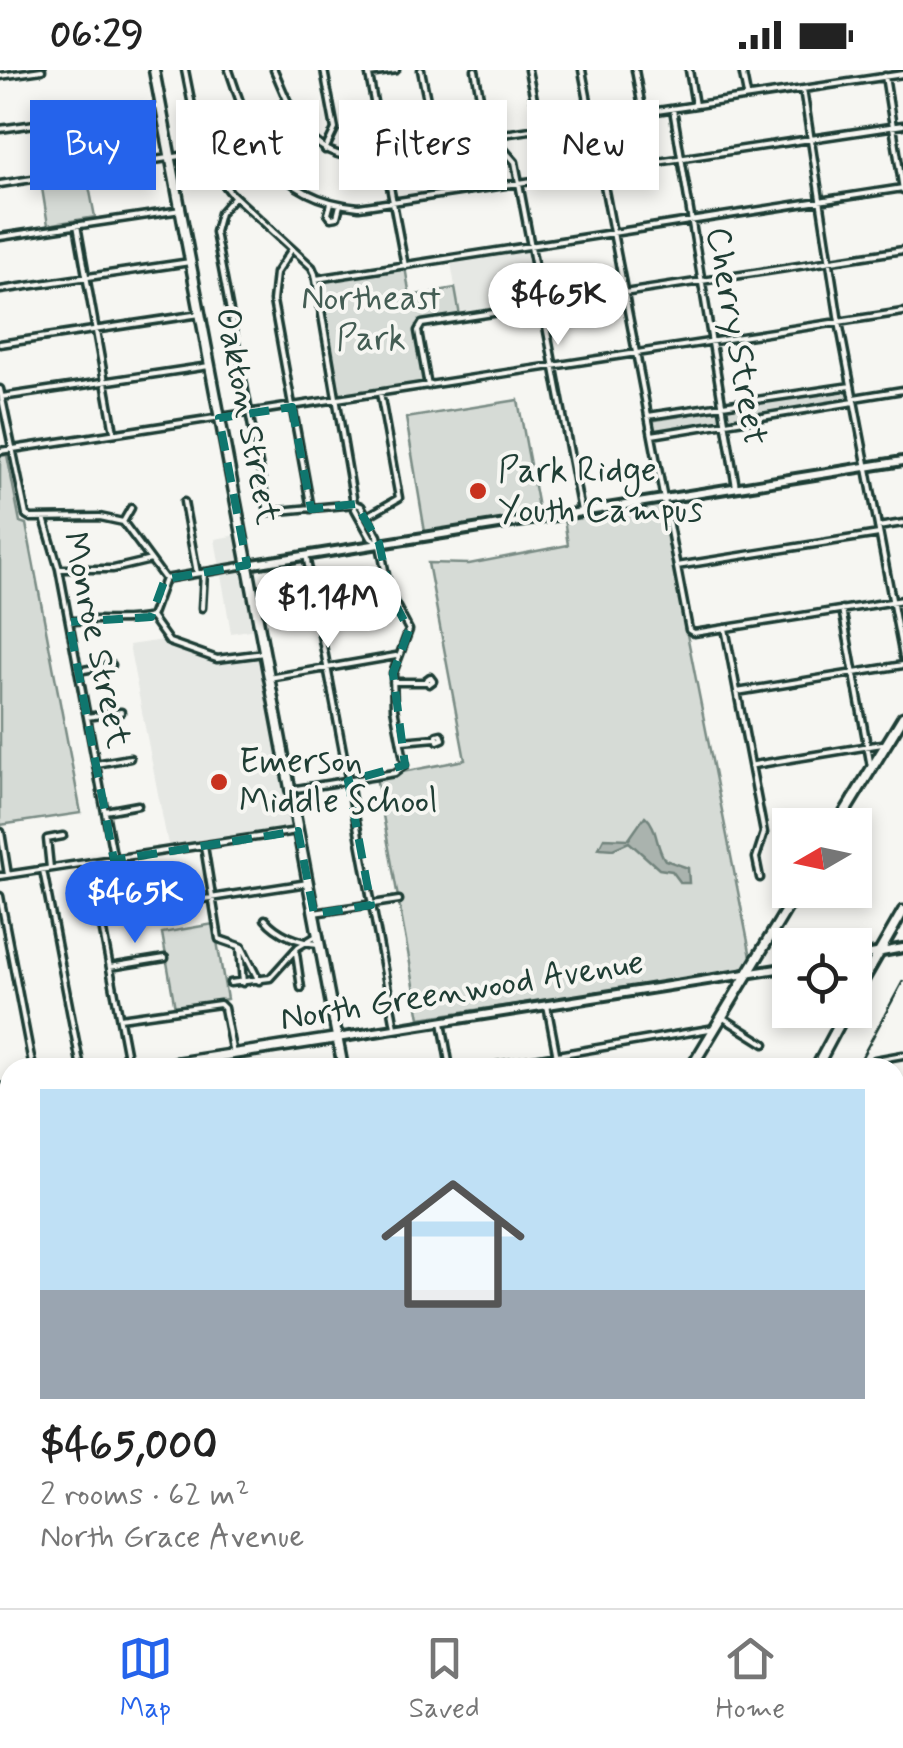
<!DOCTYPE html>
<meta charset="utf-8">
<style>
:root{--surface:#fff;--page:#f6f6f6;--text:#222;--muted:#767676;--line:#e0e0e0;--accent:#2563eb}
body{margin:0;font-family:Mynerve,sans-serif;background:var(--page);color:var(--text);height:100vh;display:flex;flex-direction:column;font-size:38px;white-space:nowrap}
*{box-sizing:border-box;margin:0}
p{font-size:32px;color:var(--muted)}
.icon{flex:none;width:55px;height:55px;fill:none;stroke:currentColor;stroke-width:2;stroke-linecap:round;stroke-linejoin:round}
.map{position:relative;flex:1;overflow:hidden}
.sheet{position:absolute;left:0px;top:988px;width:905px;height:552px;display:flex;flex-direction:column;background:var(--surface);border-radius:30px 30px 0 0;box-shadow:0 5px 15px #0003}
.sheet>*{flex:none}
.top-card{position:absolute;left:30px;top:30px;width:845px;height:90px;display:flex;gap:20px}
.needle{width:65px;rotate:261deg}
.buttons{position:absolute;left:772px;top:738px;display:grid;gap:20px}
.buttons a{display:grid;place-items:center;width:100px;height:100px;border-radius:0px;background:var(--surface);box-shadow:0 5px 15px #0003;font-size:50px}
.price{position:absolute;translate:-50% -85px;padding:0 22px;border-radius:35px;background:#fff;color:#222;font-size:32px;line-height:65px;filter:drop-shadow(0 2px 5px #0008)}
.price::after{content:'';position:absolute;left:50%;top:60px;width:30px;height:22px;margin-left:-15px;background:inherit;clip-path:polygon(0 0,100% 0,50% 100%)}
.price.selected{background:var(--accent);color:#fff}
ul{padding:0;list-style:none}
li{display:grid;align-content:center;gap:20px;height:530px;padding:0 40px}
li span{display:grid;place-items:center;height:310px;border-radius:0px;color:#555}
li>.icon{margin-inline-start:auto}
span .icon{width:180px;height:180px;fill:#fffc;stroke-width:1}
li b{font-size:42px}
.pill{padding:0 35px;border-radius:0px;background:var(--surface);box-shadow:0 5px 15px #0003;font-size:35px;line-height:90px}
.pill.selected{background:var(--accent);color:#fff}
.status{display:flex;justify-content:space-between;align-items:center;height:70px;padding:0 50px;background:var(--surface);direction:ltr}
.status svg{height:28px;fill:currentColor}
.tab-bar{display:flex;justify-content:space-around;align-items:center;height:140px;border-top:2px solid var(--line);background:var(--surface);font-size:28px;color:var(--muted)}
.tab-bar a{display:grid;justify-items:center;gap:5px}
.tab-bar .selected{color:var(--accent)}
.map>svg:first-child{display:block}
.built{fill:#e6e8e4}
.green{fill:#d6dbd6;stroke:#7a8c85;stroke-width:2.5}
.water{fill:#aab3ae;stroke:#72847d;stroke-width:2.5}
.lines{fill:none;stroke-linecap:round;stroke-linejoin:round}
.minor-casing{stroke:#1f3d34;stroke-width:11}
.tertiary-casing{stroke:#1f3d34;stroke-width:14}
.secondary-casing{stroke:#1f3d34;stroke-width:15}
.minor{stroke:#f6f6f2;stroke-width:4}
.tertiary{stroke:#f6f6f2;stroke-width:6}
.secondary{stroke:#f6f6f2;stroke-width:8}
.rail{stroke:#1f3d34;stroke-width:2.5}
.marked{fill:none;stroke:#0f766e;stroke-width:8;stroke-dasharray:20 12;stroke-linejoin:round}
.poi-dot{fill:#c8321e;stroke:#f6f6f2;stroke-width:4}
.labels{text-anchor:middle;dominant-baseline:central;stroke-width:8;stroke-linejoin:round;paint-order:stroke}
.park-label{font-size:35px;fill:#445d54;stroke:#f6f6f2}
.street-label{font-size:35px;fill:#1f3d34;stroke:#f6f6f2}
.poi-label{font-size:35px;fill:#1f3d34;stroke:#f6f6f2;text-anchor:start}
</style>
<div class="status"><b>06:29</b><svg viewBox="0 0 49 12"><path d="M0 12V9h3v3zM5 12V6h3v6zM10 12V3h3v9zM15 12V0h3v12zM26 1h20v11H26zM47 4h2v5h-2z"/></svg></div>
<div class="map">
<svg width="903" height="1538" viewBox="0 0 903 1538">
<rect width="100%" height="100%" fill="#f6f6f2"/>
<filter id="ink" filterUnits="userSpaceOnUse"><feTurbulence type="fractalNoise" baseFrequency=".01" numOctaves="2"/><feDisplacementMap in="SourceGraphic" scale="20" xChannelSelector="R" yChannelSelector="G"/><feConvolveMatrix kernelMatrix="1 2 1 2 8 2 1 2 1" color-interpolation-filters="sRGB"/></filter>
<g filter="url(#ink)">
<path class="built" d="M527,181L536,234L460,246L451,193Z
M237,465L255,559L231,563L215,469Z
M163,570L170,576L220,592L259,588L291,756L168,775L129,575Z
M10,1024V1126L0,1128V1025Z"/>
<path class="green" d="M87,106L95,147L48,155L41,112Z
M405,197L410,226L455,218L460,246L416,255L425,307L422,313L339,326L320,212Z
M842,319L850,320L851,328L846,332L655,363L650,351Z
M518,330L539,443L425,462L406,348Z
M7,385L20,452L26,454L81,743L0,755V386Z
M658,432L662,438L751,887L742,902L420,948L376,707L465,690L428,493L469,494L568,475L564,449Z
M214,854L227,929L175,938L162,863Z"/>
<path class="water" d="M645,746C658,757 655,776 665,790L688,798L689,813H681L672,801L659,799L629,772L613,779L599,778L604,768L629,769Z"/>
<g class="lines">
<defs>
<path id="minor" d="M185,0L202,86L230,122L312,197L315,204L355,439L371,468L379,473
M229,0C253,72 273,129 359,137L903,55
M274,0C291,38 303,80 350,87L903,4
M324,0L335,59L325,80
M368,0L405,196
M421,0L436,75
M475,0L486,59L515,92L581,441
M528,0L540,59
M582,0L689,560L694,563L903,530
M635,0L643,43
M689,0L695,35
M742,0L747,25
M369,4L396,0
M0,6L42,0
M885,6L903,120
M803,19L839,252L903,587
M673,39L736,417
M0,59L161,36
M0,114L200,83
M234,127L220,143L215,162L268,442L356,434
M331,133L328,144L331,148L337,147L340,135
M77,155L114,362
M0,167L181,140
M292,179L276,203L273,231L311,439
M316,209L903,118
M0,220L190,192
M0,274L200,244
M428,316L418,261L422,254L903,180
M0,319L26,445L31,448L100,447L123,452L165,509
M2,327L209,296
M854,328L903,320
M648,346L851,316
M652,365L854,332
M0,381L903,242
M184,432L197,503
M366,447L399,428L380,323
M44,448L59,499L114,790
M123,452L131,438
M878,457L903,453
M306,485L395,957
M677,496L879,464
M59,499H113L151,490
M165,509L151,547L169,572L217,589L264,583
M165,509L247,495
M372,533L367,537L362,534L365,531L392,529
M202,538L204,502
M842,539L871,697
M69,552C96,547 124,554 151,547
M725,558L764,763L756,788L760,808
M78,601L112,595
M430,607L433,611L429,614L426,610Z
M269,608L396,586
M393,612H426
M737,622L903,595
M87,647L121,642
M441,664L443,669L438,671L437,665Z
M402,671L436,668
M96,694L130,688
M754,695L882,674
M290,720L395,703L405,695L394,638L393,603L409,560L390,524L378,466L361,436L356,434
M105,741L138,735
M1,762L8,805
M204,776L219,869L242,877L259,911
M90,793L129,998
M50,798L47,769L63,766
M43,800L81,998
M0,806L297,761
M0,826L33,998
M314,843L399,830
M100,845L308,813
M265,849C277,864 300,873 319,874
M240,878L243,913
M296,883L301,918
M110,897L165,888
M230,913L270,908L298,877L318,865
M547,935L559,998
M722,947L765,974
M120,948L220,934L224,938L233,984
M442,952L450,998
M875,990L903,985
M236,994L237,998
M481,998L715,958
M895,1041L903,1039
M898,1093L903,1117
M0,1129L10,1128
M895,1146L903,1145
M0,1182L10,1181
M895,1200L903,1198
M0,1231L10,1230
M895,1252L903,1251
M0,1286L10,1284
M895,1305L903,1304
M895,1358L903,1357
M895,1411L903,1410
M0,1428L10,1476
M895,1464L903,1463
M0,1480L10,1479
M21,1530L23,1538
M73,1530L75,1538
M130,1530L132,1538
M185,1530L186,1538
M237,1530L238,1538
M369,1530L382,1538
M640,1530L641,1538
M699,1530L701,1538
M880,1530L882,1538
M291,1533H338L347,1538
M420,1538L452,1532"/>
<path id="tertiary" d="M247,495L903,391
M855,887L903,878
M337,968L790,897"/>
<path id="secondary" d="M154,0L343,998
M837,755L903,647
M855,888L865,893V902
M855,925L903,841
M143,998L337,968
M691,998L798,820
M816,998L847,940
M0,1019L10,1018
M895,1517L903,1516
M452,1530L453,1538
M364,1538L369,1530
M526,1538L530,1530
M760,1538L810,1530"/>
</defs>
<use href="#minor" class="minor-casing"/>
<use href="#tertiary" class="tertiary-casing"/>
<use href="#secondary" class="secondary-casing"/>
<use href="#minor" class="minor"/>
<use href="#tertiary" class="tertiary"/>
<use href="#secondary" class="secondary"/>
<path class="rail" d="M856,998L903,911
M574,1538L578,1530"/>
</g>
</g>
<path class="marked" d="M292,337L311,439L356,434L379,473L390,524L409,560L393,603L405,695L348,711L371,835L314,844L298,761L114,790L69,552L151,547L165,509L247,495L219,348Z"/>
<g class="poi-dot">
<circle cx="478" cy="421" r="10"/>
<circle cx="219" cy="712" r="10"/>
</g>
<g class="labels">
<g class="park-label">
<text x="371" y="229">Northeast<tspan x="371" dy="40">Park</tspan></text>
</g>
<g class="street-label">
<text transform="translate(736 266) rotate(80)">Cherry Street</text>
<text transform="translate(247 346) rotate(79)">Oakton Street</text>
<text transform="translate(96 570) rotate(78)">Monroe Street</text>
<text transform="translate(462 921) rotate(-9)">North Greenwood Avenue</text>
</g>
<g class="poi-label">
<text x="498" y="401">Park Ridge<tspan x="498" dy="40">Youth Campus</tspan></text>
<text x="239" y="692">Emerson<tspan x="239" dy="40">Middle School</tspan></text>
</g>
</g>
</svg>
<div class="buttons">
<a><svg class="needle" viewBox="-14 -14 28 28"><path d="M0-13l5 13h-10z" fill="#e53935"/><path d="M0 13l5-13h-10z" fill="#767676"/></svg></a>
<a><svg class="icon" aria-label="locate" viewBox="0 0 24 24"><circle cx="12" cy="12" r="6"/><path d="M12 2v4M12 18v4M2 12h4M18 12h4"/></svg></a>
</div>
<b class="price" style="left:558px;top:278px">$465K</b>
<b class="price" style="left:328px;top:581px">$1.14M</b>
<b class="price selected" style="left:135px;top:876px">$465K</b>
<div class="top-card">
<a class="pill selected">Buy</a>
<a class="pill">Rent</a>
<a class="pill">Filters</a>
<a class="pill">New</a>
</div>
<section class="sheet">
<ul>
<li><span style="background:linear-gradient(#bfe0f5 65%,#9aa5b1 0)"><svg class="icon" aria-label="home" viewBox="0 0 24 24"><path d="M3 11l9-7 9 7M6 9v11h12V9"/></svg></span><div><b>$465,000</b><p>2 rooms · 62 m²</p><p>North Grace Avenue</p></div></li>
</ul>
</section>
</div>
<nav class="tab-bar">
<a class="selected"><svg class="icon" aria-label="map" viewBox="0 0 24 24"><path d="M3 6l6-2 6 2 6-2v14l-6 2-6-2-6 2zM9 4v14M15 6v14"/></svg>Map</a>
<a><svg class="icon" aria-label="saved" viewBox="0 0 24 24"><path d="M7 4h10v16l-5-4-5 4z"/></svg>Saved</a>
<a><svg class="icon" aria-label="home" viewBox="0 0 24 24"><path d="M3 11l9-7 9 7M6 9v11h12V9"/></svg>Home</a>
</nav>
